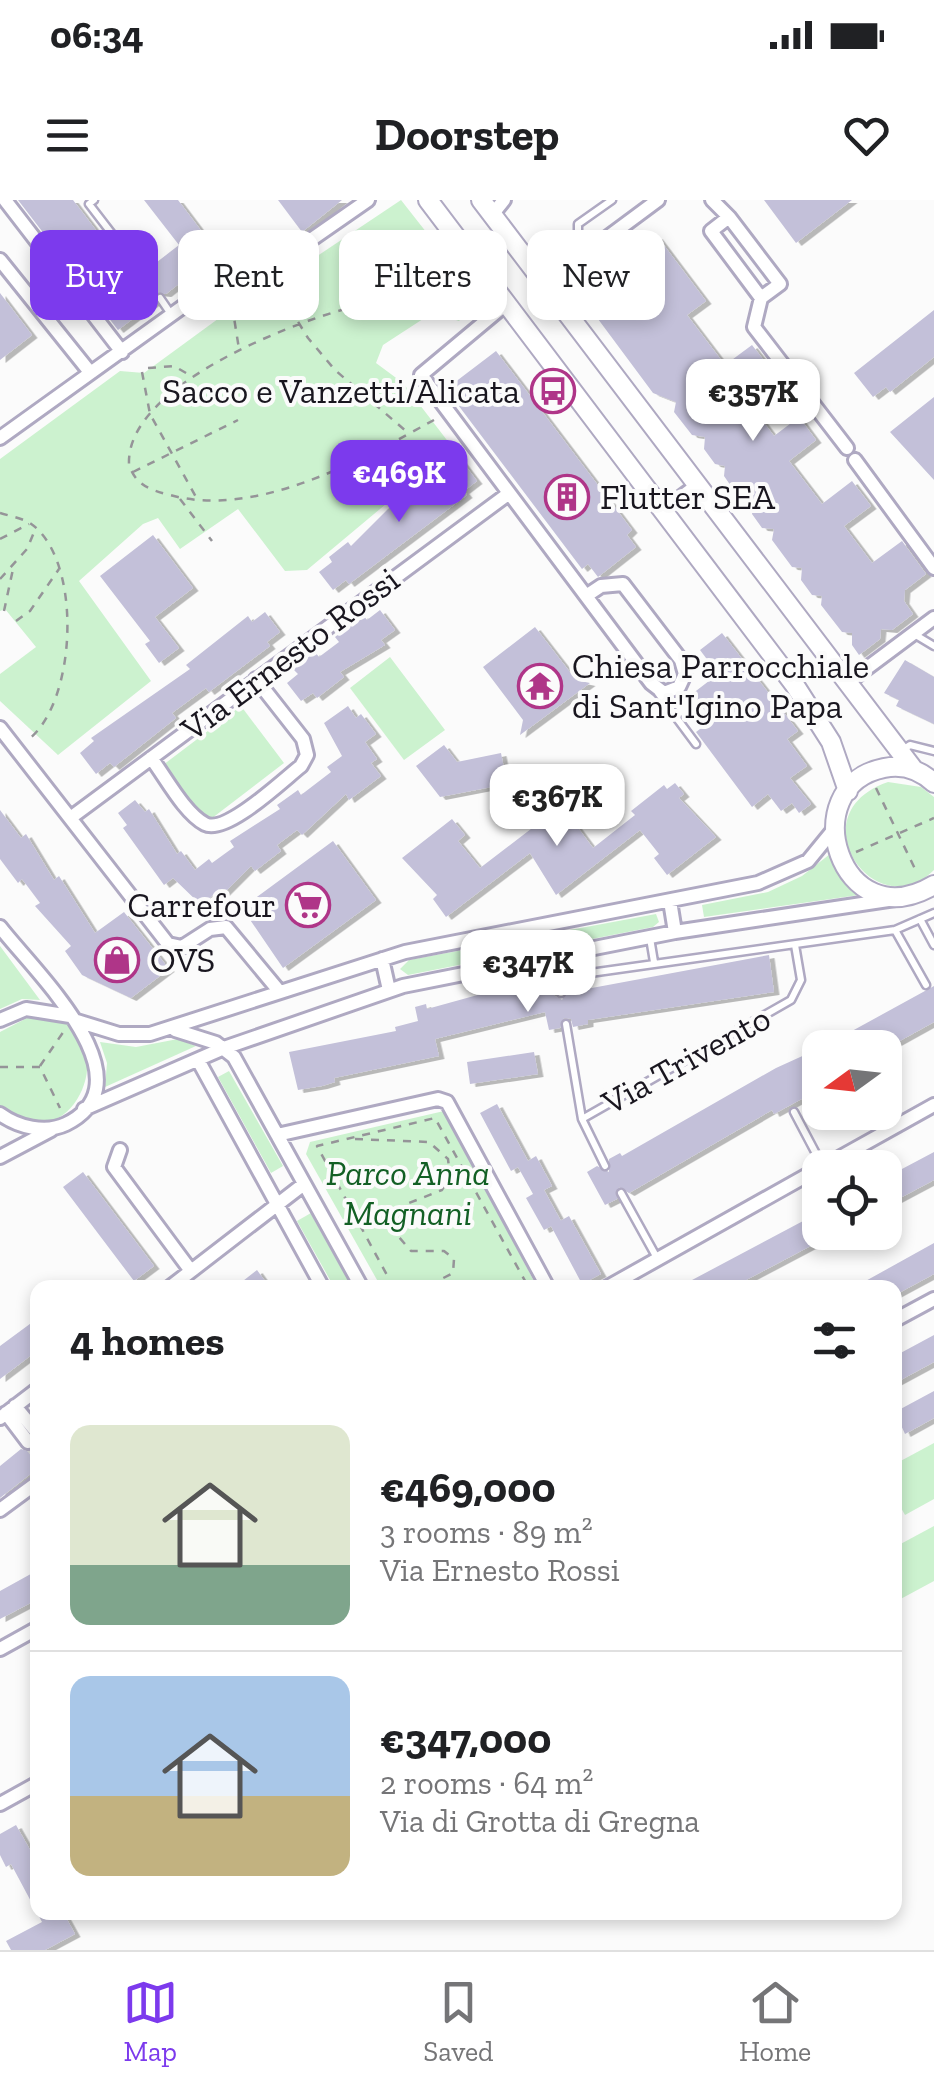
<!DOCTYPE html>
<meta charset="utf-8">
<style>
:root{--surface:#fff;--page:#f2f2f2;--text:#202124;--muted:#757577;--line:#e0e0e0;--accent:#7c3aed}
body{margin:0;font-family:"Zilla Slab",serif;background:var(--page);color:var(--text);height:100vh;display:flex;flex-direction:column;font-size:38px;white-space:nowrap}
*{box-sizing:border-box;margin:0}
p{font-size:32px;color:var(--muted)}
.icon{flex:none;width:55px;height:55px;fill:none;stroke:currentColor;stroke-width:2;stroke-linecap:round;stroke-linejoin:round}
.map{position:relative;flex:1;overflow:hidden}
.drawer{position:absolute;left:30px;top:1080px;width:872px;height:640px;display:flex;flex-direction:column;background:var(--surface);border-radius:20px;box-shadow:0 5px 15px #0003}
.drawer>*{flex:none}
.hud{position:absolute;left:30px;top:30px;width:875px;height:90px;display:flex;gap:20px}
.needle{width:65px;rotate:255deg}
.fabs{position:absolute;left:802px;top:830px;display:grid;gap:20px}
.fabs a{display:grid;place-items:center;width:100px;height:100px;border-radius:20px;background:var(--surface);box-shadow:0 5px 15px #0003;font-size:50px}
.price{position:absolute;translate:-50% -85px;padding:0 22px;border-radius:20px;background:#fff;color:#222;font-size:32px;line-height:65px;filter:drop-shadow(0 2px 5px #0008)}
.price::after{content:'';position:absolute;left:50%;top:60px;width:30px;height:22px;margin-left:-15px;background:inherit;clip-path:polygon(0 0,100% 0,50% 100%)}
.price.current{background:var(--accent);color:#fff}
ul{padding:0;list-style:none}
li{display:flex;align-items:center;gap:30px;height:250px;padding:0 40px}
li+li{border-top:2px solid var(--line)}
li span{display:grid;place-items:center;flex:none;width:280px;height:200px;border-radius:20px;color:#555}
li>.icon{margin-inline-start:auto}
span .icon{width:120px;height:120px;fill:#fffc;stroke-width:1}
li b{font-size:42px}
h2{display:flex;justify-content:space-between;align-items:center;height:120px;padding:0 40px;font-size:42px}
.pill{padding:0 35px;border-radius:20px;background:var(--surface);box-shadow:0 5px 15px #0003;font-size:35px;line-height:90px}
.pill.current{background:var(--accent);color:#fff}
.status{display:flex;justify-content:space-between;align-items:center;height:70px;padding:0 50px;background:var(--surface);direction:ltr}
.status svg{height:28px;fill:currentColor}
header{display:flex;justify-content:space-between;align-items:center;height:130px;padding:0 40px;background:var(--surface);font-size:45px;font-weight:800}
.tabs{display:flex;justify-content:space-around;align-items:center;height:140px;border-top:2px solid var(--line);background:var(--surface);font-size:28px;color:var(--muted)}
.tabs a{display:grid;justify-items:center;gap:5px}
.tabs .current{color:var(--accent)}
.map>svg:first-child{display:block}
.green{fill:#ccf2cf}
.building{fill:#c3c0d9;filter:url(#shadow)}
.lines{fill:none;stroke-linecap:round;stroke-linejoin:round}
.street-tunnel{stroke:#d9d9da;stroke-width:12;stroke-dasharray:12 6;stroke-linecap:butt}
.lane-casing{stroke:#afa9c2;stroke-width:11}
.street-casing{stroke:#afa9c2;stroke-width:18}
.secondary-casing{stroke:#afa9c2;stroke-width:22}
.path{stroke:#959498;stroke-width:2.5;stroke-dasharray:8 8;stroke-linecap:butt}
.lane{stroke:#fff;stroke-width:6}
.street{stroke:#fff;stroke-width:12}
.secondary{stroke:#fff;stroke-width:18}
.labels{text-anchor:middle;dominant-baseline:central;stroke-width:8;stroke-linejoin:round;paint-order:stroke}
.poi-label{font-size:35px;fill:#19161f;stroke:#fbfbfb;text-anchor:start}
.street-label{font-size:35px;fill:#19161f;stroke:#fbfbfb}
.park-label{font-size:35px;font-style:italic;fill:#136025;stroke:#fbfbfb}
</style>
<div class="status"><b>06:34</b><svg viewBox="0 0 49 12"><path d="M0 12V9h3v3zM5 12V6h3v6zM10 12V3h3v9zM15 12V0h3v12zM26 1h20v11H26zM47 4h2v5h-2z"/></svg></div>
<header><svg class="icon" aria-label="menu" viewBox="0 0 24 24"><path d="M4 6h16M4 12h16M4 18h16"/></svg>Doorstep<svg class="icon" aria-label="heart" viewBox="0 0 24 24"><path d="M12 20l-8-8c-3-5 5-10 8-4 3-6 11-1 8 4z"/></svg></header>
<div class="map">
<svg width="934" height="1750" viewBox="0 0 934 1750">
<defs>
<filter id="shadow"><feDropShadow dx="5.5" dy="3" stdDeviation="0" flood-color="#0004"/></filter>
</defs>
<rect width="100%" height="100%" fill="#fbfbfb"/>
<path class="green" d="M401,0L474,93L475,102L459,121L438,114L426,117L383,145L376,163L403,183L453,248L307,370L285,371L238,309L180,349L158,318L143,324L79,381L151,481L58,555L0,501V474L36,447L5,409L0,411V259L120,171L144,173L237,105L230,91L233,85H241L253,99Z
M390,457L445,530L404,560L350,488Z
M241,506L284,563L207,622L163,565Z
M888,582L921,587L934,597V670C876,729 795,614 888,582Z
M830,654L843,675L866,694L704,717L702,705L768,692L802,676Z
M656,714L659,722L653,727L408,775L400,769L409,760Z
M0,746L40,800L22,799L0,809Z
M29,817C134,807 81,976 0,906V832Z
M178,839L196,846L105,887L107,863L100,842L136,847Z
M229,871L283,966L271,973L218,877Z
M444,911L447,914L537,1087H381L306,954L310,942Z
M311,1013V1014L352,1087H334L297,1021Z
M934,1243V1299L905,1315L895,1297V1264Z
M934,1326V1381L895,1402V1347Z"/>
<path class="building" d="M18,0H73L134,80L145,79L148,69L179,45L144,0H178L218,53L166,94L155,93V102L118,130Z
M278,0H342L302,32Z
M764,0H852L796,43Z
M657,36L706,101L687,115L725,165L752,145L776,176L746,199L774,236L799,217L816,240L789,261L822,304L852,281L871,306L844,326L872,363L902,341L926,374L905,390L904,401L913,414L892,430L881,429L880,439L859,455L852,445V433L842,432L821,405L822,396L812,395L801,380L802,368L792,367L772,340L774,329L762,328L752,314L754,303L742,302L724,276L725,266L715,264L704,249L705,237L692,235L674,212L676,202L653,193L598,119L614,108L605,95L617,86L607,74L613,70L606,59L630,41L637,50Z
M0,93L32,135L0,160Z
M934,110V157L890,192L886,187L873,197L854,173Z
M496,151L632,330L627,335L636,347L598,377L588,364L582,369L446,189Z
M934,197V280L890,232Z
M461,260L477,281L464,291L467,295L349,384L346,380L333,390L319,372L332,362L329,357L348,342L351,346L388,309L403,297L407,302L446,266L449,269Z
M153,335L193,388L155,417L179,448L159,463L145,444L150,441L100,376Z
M380,410L395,430L381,440L385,445L340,472L344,477L317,498L313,493L301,501L287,483L298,474L293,469L315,452L319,457L339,442L335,437L363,415L367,420Z
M265,412L280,432L267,442L270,446L209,492L206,488L191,499L172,513L176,518L114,567L110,563L96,574L80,553L94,541L91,538L190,469L186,465L248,416L252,422Z
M535,427L576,480L590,483L520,535L523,520L483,467Z
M722,433L798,531L787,539L807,566L790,578L811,604L799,613L792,603L781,611L768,594L752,607L696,532L712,520L692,494L718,474L700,450Z
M905,460L934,477V524L896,506L899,500L884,493Z
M348,506L356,518L361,514L376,534L365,542L377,559L371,563L381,576L349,600L346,594L302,635L297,630L277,645L281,651L255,671L251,666L223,694L217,692L201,705L173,678L164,685L123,628L127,625L118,613L135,600L145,612L149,609L177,654L181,651L195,670L209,659L212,663L234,647L230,641L280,609L277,605L298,590L301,595L331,572L327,567L342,556L324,523Z
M444,545L457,562L501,553L507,584L440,597L416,566Z
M675,583L684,594L679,598L716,637L667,675L654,658L659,654L640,630L556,695L530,653L446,717L433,699L437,695L402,658L452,619L465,635L458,641L480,668L553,612L555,615L564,609L593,648L635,615L631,611L664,585L667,589Z
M0,610L21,638L26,634L54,680L59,676L95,733L124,712L169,769L131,798L82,775L65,751L71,746L35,706L40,703L22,679L18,683L0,659Z
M333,641L376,700L283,768L242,708Z
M769,755L774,792L588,820V824L573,827L571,819L564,818L560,828L549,830L545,812L435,839L439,856L334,878L335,882L322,886L298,890L289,852L396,831L395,827L418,821L415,807L426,804L427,809L550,775L555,796L562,800L568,788L580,786L581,790Z
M934,786V822L887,848H821Z
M820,848V884L805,892L807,896L774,914L772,910L629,993L619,987L617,999L605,1005L587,972L597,966L609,972V959L620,953L622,956L776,868Z
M534,852L538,874L470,884L467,862Z
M497,904L528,961L536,956L552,986L544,990L561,1021L544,1030L526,998L533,994L518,967L511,971L480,913Z
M934,952V980L885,1006V978Z
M83,972L154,1066L134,1081L63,987Z
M820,1012V1041L731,1088H677Z
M569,1016L601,1074L582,1084L551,1026Z
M934,1043V1074L895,1095V1088H853Z
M257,1070L270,1088H234Z
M38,1118V1150L0,1179V1146Z
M934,1135V1162L895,1183V1156Z
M934,1191V1218L905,1234L895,1212Z
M37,1245L38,1268L0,1298V1266L21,1249L30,1252Z
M38,1370V1399L0,1419V1391Z
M16,1625L38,1664V1712H63L75,1734L45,1750H11L6,1741L42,1722L11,1664L6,1667L0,1655V1634Z"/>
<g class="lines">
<path class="street-tunnel" d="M28,1242L38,1255"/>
<defs>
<path id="lane" d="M94,0L89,4L142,73
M593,48L578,33V24L612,0
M160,98L171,114
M914,434L934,446
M658,493L696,544
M901,551L910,545L934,551
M920,719L934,745
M895,730L926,785
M650,738L654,762
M561,793V781L569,776L895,730L934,713
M566,824L582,919L605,966
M794,912L822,965
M582,919L791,800L801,780L795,745
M621,993L657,1058"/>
<path id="street" d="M5,0L122,152
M712,0L729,17
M492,15L504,0
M0,60L89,171
M542,86L658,0
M761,98L711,31L729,17L780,84L761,98L754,127L847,248
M506,104L421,175L651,483L664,493L679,487L685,474L681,460L623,384L601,386L586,396
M0,238L231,72L276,64L368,0
M855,260L934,368
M664,310L696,286
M847,483L934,418
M0,528L168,744L182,747L210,729L226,727L279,791
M151,558C165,576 184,613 205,624C226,635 283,580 301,566L307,555L303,539L256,479
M73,616L508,294
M670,701L675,732
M0,727C32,769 153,881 66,924C45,934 18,927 0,914
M382,759L389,790
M0,820L26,809L70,816
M77,821L119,834H150L405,752L758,683L808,661L835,628
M175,830L216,843L234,857L362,1088
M198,860L323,1088
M84,909L224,848L403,786L675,732L895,699
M277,935L438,899L447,902L548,1088
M120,950L114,967L191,1071
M0,957L51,930
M821,968L934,905
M169,1088L304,984
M606,1088L820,968
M895,1120L934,1099
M15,1206L38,1234
M6,1213L28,1242
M0,1218L38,1189
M0,1310L38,1282
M0,1449L38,1428
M0,1604L38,1583"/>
<path id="secondary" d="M428,0L794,484L831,542L848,591
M481,0L914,570
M934,583C920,570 903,564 884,568C793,586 840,741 934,685"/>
</defs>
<use href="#lane" class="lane-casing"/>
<use href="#street" class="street-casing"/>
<use href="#secondary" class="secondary-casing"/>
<path class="path" d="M273,81L308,138L335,170L407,232
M232,105L239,149
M148,168L174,166L193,177
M142,172L150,214L196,297
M434,220C361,260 256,319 170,295C150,290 135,285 129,264C126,188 284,126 345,109C386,98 432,95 475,93
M133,272L238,220
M180,299L212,341
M0,313C10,316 21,318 30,323C83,359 77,501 29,539
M0,339L29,324
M0,379L27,349L35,330
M4,411L13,369
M16,421L30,411L59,369
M876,588L916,671
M856,652L934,618
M40,866L64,831
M0,867H40L60,908
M355,939L429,942L448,959L450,976L442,990L409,1003L396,1022L398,1036L411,1051H444L454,1059L453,1073L424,1088
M394,1088L317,946L435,918L529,1088"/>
<use href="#lane" class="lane"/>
<use href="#street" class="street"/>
<use href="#secondary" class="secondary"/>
</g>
<defs>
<symbol id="bus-ring" viewBox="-11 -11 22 22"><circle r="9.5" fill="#fbfbfb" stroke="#af3588" stroke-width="1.5"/><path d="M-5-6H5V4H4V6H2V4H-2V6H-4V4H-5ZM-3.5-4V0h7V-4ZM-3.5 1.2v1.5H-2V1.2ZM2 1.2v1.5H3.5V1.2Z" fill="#af3588"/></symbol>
<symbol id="building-ring" viewBox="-11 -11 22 22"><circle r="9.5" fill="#fbfbfb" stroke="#af3588" stroke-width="1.5"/><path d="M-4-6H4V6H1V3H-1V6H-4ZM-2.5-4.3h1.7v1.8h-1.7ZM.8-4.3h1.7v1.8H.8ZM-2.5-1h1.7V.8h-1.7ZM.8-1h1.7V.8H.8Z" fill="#af3588"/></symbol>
<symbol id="temple-ring" viewBox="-11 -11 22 22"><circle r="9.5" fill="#fbfbfb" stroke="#af3588" stroke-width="1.5"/><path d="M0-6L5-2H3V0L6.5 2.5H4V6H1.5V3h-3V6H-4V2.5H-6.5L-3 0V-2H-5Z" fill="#af3588"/></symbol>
<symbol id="supermarket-ring" viewBox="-11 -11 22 22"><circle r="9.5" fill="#fbfbfb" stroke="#af3588" stroke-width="1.5"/><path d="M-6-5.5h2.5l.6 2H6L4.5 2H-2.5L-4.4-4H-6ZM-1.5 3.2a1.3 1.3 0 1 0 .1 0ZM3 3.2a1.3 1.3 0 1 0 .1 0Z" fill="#af3588"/></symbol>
<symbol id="shop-ring" viewBox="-11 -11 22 22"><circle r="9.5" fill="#fbfbfb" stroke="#af3588" stroke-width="1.5"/><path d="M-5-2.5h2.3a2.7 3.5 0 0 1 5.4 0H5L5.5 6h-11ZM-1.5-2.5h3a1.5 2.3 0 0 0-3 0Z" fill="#af3588"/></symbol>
</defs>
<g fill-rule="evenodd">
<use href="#bus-ring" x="528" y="166" width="50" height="50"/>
<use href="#building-ring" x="542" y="272" width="50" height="50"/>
<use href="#temple-ring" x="515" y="461" width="50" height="50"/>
<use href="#supermarket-ring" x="283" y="680" width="50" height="50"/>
<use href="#shop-ring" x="92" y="735" width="50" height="50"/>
</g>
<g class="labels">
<g class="poi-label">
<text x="520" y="191" text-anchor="end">Sacco e Vanzetti/Alicata</text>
<text x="600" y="297">Flutter SEA</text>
<text x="572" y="466">Chiesa Parrocchiale<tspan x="572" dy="40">di Sant'Igino Papa</tspan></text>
<text x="276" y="705" text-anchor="end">Carrefour</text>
<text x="150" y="760">OVS</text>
</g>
<g class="street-label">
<text transform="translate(290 454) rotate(-37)">Via Ernesto Rossi</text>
<text transform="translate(686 860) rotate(-29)">Via Trivento</text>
</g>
<g class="park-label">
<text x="408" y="973">Parco Anna<tspan x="408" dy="40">Magnani</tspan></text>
</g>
</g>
</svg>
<div class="fabs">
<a><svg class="needle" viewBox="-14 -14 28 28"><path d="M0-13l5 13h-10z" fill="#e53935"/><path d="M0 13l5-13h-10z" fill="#757577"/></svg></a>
<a><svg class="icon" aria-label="locate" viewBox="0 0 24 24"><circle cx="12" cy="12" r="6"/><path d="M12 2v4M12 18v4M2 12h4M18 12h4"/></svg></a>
</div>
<b class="price" style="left:753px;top:244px">€357K</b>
<b class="price current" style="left:399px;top:325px">€469K</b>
<b class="price" style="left:557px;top:649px">€367K</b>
<b class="price" style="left:528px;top:815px">€347K</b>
<div class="hud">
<a class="pill current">Buy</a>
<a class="pill">Rent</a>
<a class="pill">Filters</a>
<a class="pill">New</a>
</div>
<section class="drawer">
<h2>4 homes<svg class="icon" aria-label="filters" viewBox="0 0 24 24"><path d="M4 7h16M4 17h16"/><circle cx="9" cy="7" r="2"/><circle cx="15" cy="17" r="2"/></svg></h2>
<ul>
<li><span style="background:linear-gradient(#dfe7d0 70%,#7fa58c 0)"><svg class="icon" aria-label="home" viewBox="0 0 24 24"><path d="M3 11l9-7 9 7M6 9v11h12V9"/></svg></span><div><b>€469,000</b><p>3 rooms · 89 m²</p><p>Via Ernesto Rossi</p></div></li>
<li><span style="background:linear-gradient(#a9c7e8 60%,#c2b280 0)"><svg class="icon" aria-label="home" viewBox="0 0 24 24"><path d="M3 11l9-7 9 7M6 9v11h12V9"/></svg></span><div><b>€347,000</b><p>2 rooms · 64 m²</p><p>Via di Grotta di Gregna</p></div></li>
</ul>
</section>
</div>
<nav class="tabs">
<a class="current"><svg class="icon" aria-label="map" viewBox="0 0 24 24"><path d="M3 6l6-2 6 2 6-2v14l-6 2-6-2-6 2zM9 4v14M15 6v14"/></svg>Map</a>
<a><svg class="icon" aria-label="saved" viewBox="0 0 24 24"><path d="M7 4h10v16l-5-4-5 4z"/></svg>Saved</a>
<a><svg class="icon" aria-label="home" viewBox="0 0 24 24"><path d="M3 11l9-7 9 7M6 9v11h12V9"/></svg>Home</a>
</nav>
